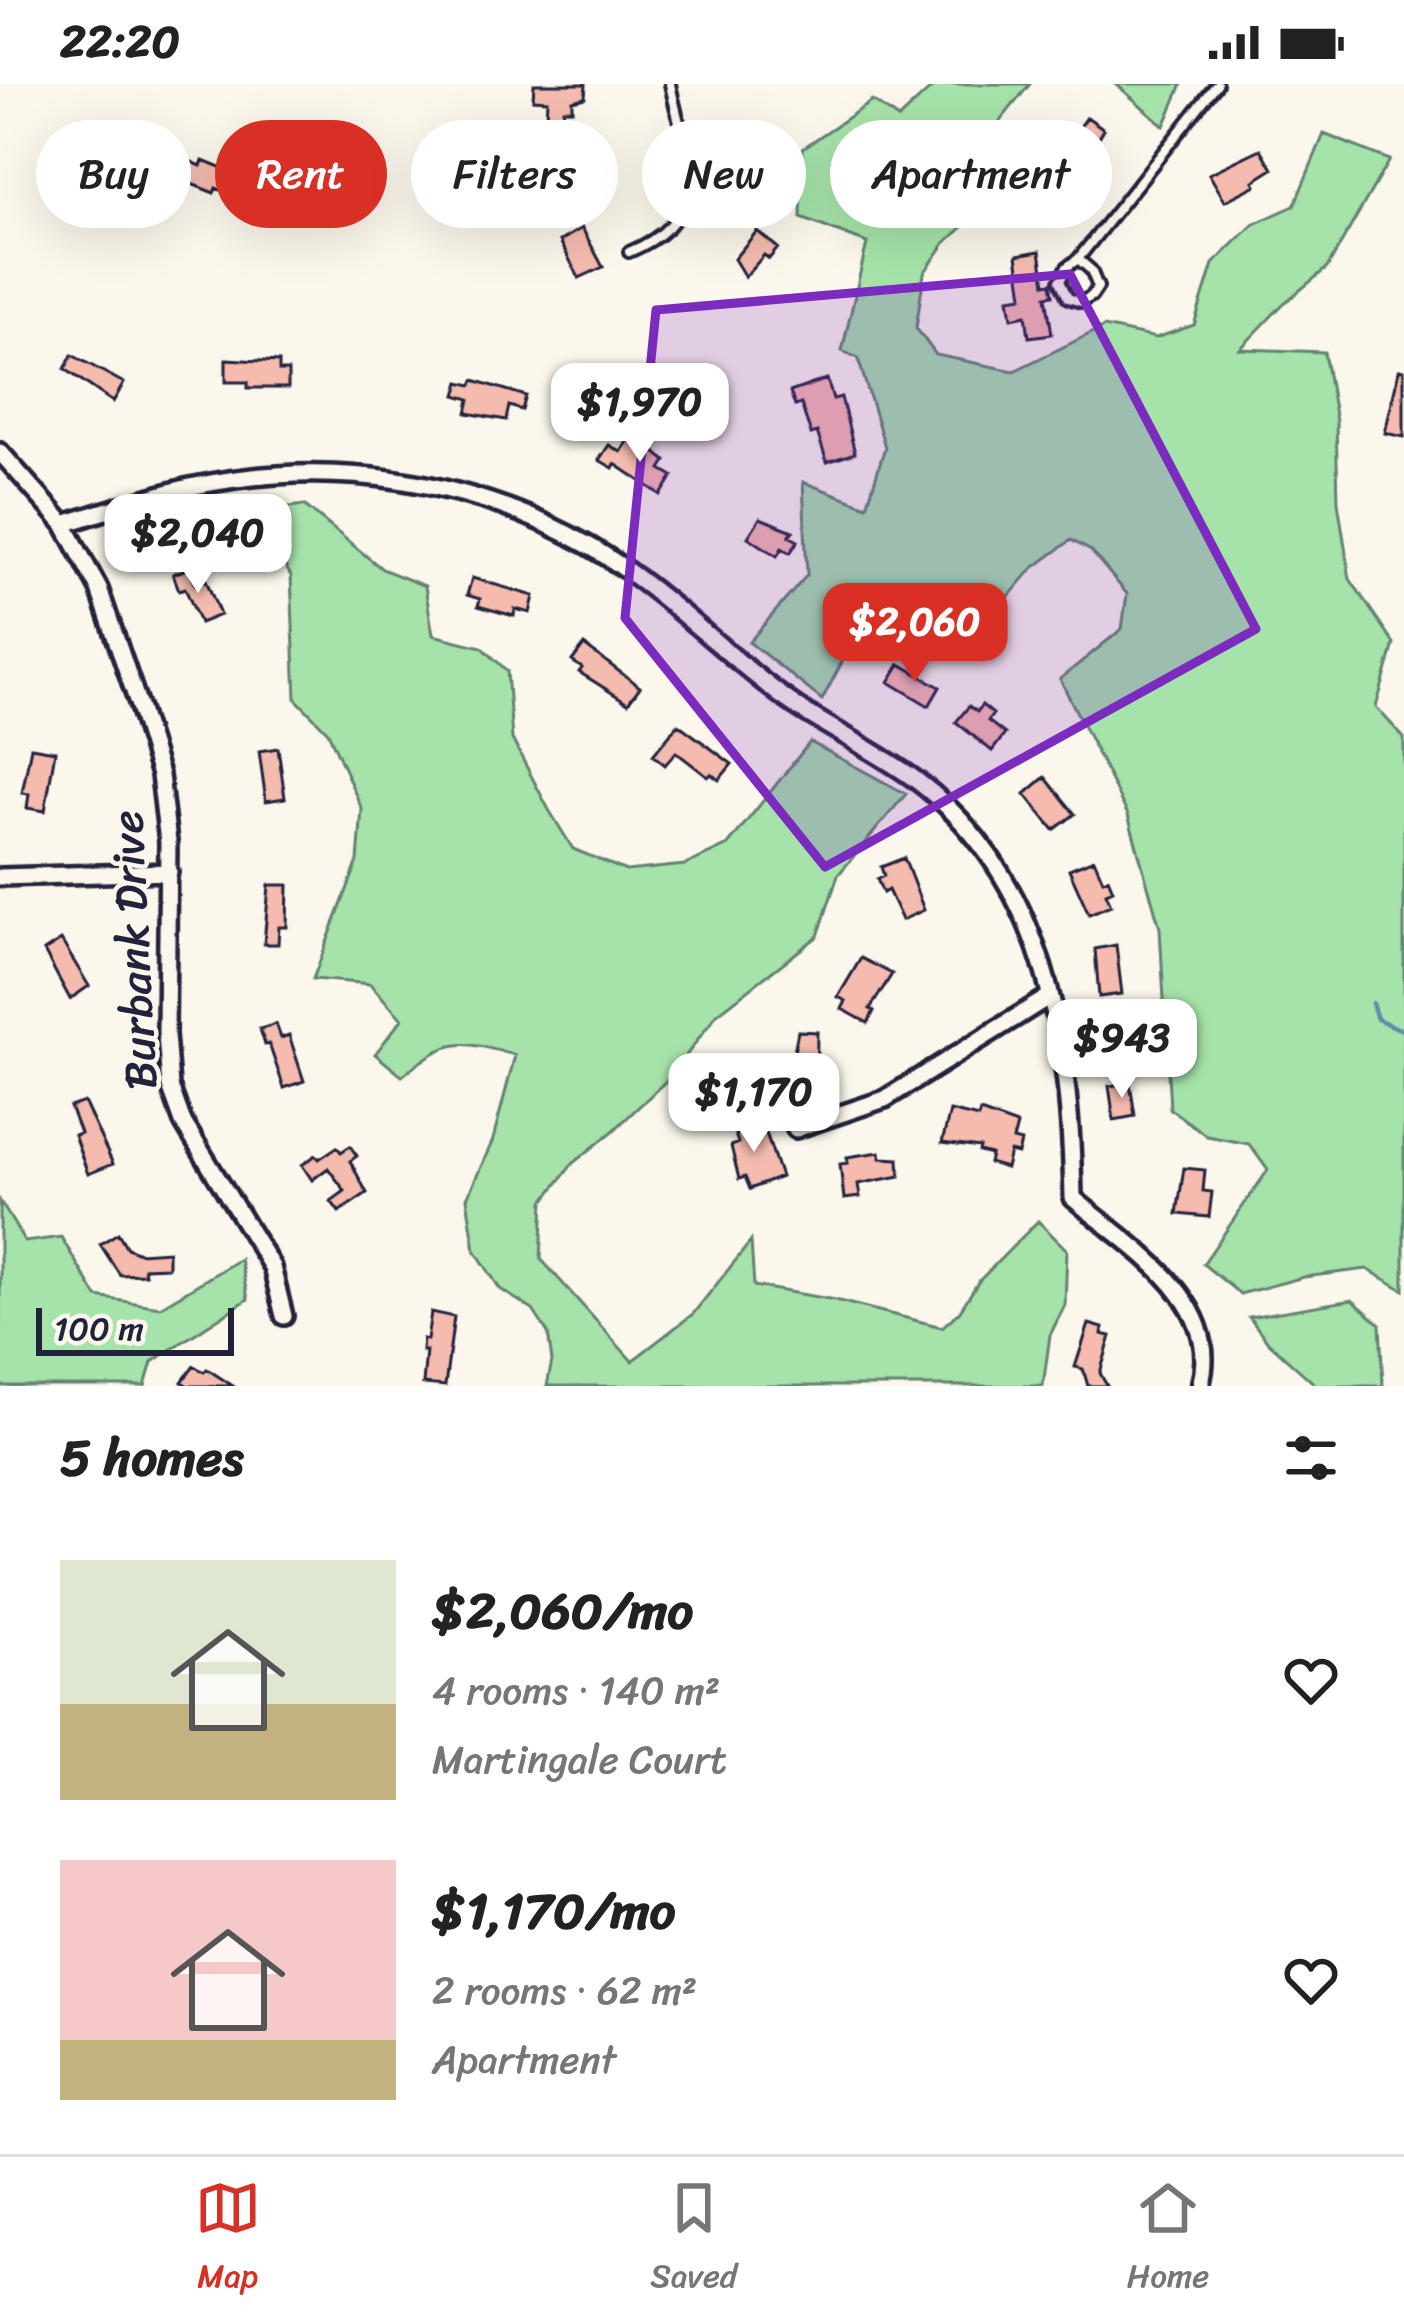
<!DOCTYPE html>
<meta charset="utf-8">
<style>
:root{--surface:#fff;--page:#f2f2f2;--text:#222;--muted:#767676;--line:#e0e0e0;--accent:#d93025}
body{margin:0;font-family:Sriracha,sans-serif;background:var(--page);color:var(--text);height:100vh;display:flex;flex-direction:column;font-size:45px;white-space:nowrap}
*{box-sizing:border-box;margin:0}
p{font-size:39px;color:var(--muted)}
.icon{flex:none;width:66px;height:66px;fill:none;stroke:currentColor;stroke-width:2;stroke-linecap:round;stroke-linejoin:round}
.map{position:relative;height:1302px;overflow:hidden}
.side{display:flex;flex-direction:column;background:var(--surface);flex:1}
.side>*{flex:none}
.banner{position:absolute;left:36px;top:36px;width:1332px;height:108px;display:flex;gap:24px}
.scale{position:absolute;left:36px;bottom:30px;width:198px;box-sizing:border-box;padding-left:12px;border:6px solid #22223b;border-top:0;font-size:33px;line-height:42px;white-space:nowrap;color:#22223b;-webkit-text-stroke:9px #fbf7ec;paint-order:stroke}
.price{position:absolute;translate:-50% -102px;padding:0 27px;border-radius:24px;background:#fff;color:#222;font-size:39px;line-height:78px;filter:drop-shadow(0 3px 6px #0008)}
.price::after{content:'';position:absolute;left:50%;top:72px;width:36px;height:27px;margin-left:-18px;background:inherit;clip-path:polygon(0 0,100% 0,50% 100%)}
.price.on{background:var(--accent);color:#fff}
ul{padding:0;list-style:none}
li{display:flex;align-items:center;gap:36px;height:300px;padding:0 60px}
li span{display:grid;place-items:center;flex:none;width:336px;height:240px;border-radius:0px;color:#555}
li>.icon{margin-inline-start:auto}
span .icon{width:144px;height:144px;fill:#fffc;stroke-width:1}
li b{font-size:51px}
h2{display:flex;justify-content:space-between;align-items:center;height:144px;padding:0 60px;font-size:51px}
.chip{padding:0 42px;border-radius:54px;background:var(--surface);box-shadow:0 12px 48px #0002;font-size:42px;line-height:108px}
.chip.on{background:var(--accent);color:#fff}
.status{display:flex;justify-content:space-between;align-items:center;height:84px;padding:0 60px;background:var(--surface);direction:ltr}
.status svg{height:33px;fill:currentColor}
.dock{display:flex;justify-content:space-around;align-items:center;height:168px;border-top:3px solid var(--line);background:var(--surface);font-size:33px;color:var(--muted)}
.dock a{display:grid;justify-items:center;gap:6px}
.dock .on{color:var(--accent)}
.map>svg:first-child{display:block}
.green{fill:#a6e3aa;stroke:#648272;stroke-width:3}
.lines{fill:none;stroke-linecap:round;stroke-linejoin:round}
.stream{stroke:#628da6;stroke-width:4.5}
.building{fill:#f5bbaf;stroke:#22223b;stroke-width:3}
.lane-casing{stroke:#22223b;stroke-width:16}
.street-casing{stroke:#22223b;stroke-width:24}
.lane{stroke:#fbf7ec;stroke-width:8}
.street{stroke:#fbf7ec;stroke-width:15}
.marked{fill:#7b2cbf;fill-opacity:0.2;stroke:#7b2cbf;stroke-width:9;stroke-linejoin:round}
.labels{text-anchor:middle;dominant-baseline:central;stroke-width:9;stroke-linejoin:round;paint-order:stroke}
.street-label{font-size:45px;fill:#22223b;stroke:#fbf7ec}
</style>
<div class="status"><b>22:20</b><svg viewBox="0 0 49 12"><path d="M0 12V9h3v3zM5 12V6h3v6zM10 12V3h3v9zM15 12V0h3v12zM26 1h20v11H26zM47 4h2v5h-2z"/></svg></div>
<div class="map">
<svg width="1404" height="1302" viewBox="0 0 1404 1302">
<rect width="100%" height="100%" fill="#fbf7ec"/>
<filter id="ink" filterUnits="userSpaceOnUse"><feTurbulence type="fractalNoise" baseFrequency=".00833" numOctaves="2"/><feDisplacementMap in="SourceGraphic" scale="24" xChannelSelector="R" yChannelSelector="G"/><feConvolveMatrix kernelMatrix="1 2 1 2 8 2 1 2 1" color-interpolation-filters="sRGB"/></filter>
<g filter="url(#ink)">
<path class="green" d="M936,0H1030L992,47L1006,105L945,159L924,189L916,244L936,271L1014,287L1104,243L1156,254L1194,241L1213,180L1254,140L1294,122L1324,50L1389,76L1327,184L1283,220L1240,265L1324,268L1336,337L1338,418L1350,495L1394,560L1376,623L1404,654V1206L1367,1185L1304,1193L1240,1210L1203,1180L1268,1086L1249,1060L1207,1052L1170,1025L1160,844L1128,731L1060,595L1122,545L1127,510L1091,467L1071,456L1032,485L972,556L935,555L894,517L851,561L822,616L749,558L807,491L803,398L867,422L885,363L858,274L842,267L867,159L801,134L803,64L872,17L898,35Z
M1116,0H1182L1164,42Z
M304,421L382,485L425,502L433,551L482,563L507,587L512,655L549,726L573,765L626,787L685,781L728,761L810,658L906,710L838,791L818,852L717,930L670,993L612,1048L573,1079L544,1117L541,1175L632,1277L693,1230L751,1157L754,1202L835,1216L942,1243L959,1228L979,1197L1038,1137L1067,1166L1065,1221L1050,1251L1043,1302H547L552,1277L548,1249L533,1226L500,1205L475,1166L467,1114L493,1056L515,971C458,955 449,954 402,992L375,970L402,935L370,900L313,895L358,777L362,725L328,648L296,615L291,492L254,428Z
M0,1117L25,1158L61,1153L97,1213L160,1223L240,1175L248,1215L152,1278L145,1302H0Z
M1352,1216L1380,1240L1383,1302H1317L1268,1258L1249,1233Z"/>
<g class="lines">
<path class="stream" d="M1372,919L1377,935L1404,947"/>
</g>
<path class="building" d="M534,0H586L585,13L572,16V25H563L562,34L546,33L547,16L533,15Z
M1087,33L1104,45L1075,93L1054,79Z
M1261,65L1273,85L1254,97L1256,101L1225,117L1209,90Z
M187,76L201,82L203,76L252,96L244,116L216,104L214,109L189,99L187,105L178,101Z
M582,144L603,183L579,194L560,157Z
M757,147L778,164L769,175L764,171L745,193L734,175Z
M1040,167L1045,200L1051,199L1053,211L1046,212L1052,250L1029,253L1026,231L1012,234L1009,214L1023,212L1017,171Z
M72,271L124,299L113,318L65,285Z
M226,275L279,278V287H288V304H248V298H226Z
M1399,286H1404V353L1385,349Z
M827,295L833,315L841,313L855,369L827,378L817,348L811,350L801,320L795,322L790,308Z
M474,296L526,312L522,326L509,322L506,336L467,329L470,315L456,311L460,298L472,301Z
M629,355L640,363L643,358L666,377L661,385L673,392L661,411L615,380L613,384L599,376L609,361L621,368Z
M760,434L793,447L789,452L798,457L790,469L782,464L777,472L748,453Z
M189,484L195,500L206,496L220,531L200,539L185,504L179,506L173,490Z
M472,494L534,512L530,529L515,525L514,532L478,522L480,515L467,511Z
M584,561L640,603L628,619L579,588L582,584L572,577Z
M900,580L940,603L929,622L889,598Z
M982,621L993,630L988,637L1005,650L992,667L956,638L969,622L977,628Z
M678,640L732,680L719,696L711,690L708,693L676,668L665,681L653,671Z
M31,663L55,667L45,727L27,724L29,710L22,709Z
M278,664L285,714L266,717L259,667Z
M1045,693L1075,730L1054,746L1025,710Z
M904,774L924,826L902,836L888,806L883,809L877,795L884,792L881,783Z
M1094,775L1103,796L1108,794L1113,806L1106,809L1111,821L1089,830L1069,785Z
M269,801H288L287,843H279L278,860H264Z
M61,856L89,902L70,915L44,867Z
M1116,861L1122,910L1099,913L1095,865Z
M861,874L892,890L870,925L874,927L868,939L842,925L846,917L838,913Z
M276,940L281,954L289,951L304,997L284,1004L269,960L265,961L260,945Z
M798,947L817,948L816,1016L785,1015Z
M1130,999L1135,1032L1114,1036L1109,1002Z
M84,1018L113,1080L88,1090L74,1051L80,1049L70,1023Z
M950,1027L978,1034L980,1028L1017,1041L1013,1056L1021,1058L1018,1070L1010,1068L1006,1084L989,1079L991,1071L979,1068L980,1064L942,1059Z
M750,1034L754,1043L763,1040L781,1093L750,1105L745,1093L739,1095L731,1062L738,1059L735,1050L742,1047L738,1039Z
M350,1062L357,1072L350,1077L367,1109L339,1128L331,1117L345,1107L328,1084L312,1096L302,1081L316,1071L319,1075L337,1063L341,1068Z
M880,1068L881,1074L899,1075L900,1092L858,1100L860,1113L844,1115L840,1080L848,1079L847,1073Z
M1184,1084L1205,1086L1203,1107L1212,1108L1209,1133L1177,1130Z
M118,1149L127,1164L139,1169L168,1167V1183L144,1184L145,1190L120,1191L100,1160Z
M431,1228L454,1233L445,1302L423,1300L426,1267H422L423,1255L427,1256Z
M1089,1240L1103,1244L1102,1250L1111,1252L1100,1289L1107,1302H1088L1083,1285L1075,1283Z
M194,1282L204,1288L207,1285L233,1302H188L182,1298Z"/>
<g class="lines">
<defs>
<path id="lane" d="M629,168C717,131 685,73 670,0
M1078,175L1091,186L1098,203L1092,212L1081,218L1068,214L1060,197L1067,183L1078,175L1217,0"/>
<path id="street" d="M0,368L64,440L99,505L138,619L160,691L168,758L166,950L170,1002L183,1038L272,1183L284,1232
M64,440C107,427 151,411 195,402C330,374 471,394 591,463C656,501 711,557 770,603C815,639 870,662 916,696C1048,795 1070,959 1073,1114C1129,1162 1225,1217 1200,1302
M0,793L169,788
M796,1045L885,1015L1050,912"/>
</defs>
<use href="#lane" class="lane-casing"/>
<use href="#street" class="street-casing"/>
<use href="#lane" class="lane"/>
<use href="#street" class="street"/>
</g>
</g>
<path class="marked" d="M1070,190L1256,545L825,783L625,534L656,226Z"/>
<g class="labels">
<g class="street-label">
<text transform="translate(134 866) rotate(-93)">Burbank Drive</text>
</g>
</g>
</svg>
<div class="scale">100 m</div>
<b class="price" style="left:640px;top:381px">$1,970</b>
<b class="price" style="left:198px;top:512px">$2,040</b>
<b class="price on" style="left:915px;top:601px">$2,060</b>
<b class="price" style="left:1122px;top:1017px">$943</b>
<b class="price" style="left:754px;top:1071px">$1,170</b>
<div class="banner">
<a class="chip">Buy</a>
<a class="chip on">Rent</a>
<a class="chip">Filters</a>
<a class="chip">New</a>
<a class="chip">Apartment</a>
</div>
</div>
<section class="side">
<h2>5 homes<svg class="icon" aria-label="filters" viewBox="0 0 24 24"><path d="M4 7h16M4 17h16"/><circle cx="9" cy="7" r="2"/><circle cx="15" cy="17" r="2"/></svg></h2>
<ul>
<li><span style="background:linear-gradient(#dfe7d0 60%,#c2b280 0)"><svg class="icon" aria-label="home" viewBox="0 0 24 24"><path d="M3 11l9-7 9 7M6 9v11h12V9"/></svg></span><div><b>$2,060/mo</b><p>4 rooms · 140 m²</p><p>Martingale Court</p></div><svg class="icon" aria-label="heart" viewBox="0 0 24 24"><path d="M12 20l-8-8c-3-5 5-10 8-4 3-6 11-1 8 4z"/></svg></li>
<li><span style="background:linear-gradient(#f6c9c9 75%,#c2b280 0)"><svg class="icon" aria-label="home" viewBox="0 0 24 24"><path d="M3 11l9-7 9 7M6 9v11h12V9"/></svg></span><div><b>$1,170/mo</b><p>2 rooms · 62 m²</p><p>Apartment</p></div><svg class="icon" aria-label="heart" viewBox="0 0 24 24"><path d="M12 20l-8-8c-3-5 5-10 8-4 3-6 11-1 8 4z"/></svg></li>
</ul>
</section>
<nav class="dock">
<a class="on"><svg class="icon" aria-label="map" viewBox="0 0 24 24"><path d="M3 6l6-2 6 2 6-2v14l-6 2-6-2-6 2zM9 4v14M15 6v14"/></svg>Map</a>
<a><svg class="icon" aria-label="saved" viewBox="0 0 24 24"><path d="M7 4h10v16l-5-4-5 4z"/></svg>Saved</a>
<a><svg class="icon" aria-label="home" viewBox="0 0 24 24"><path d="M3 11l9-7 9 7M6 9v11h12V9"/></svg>Home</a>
</nav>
